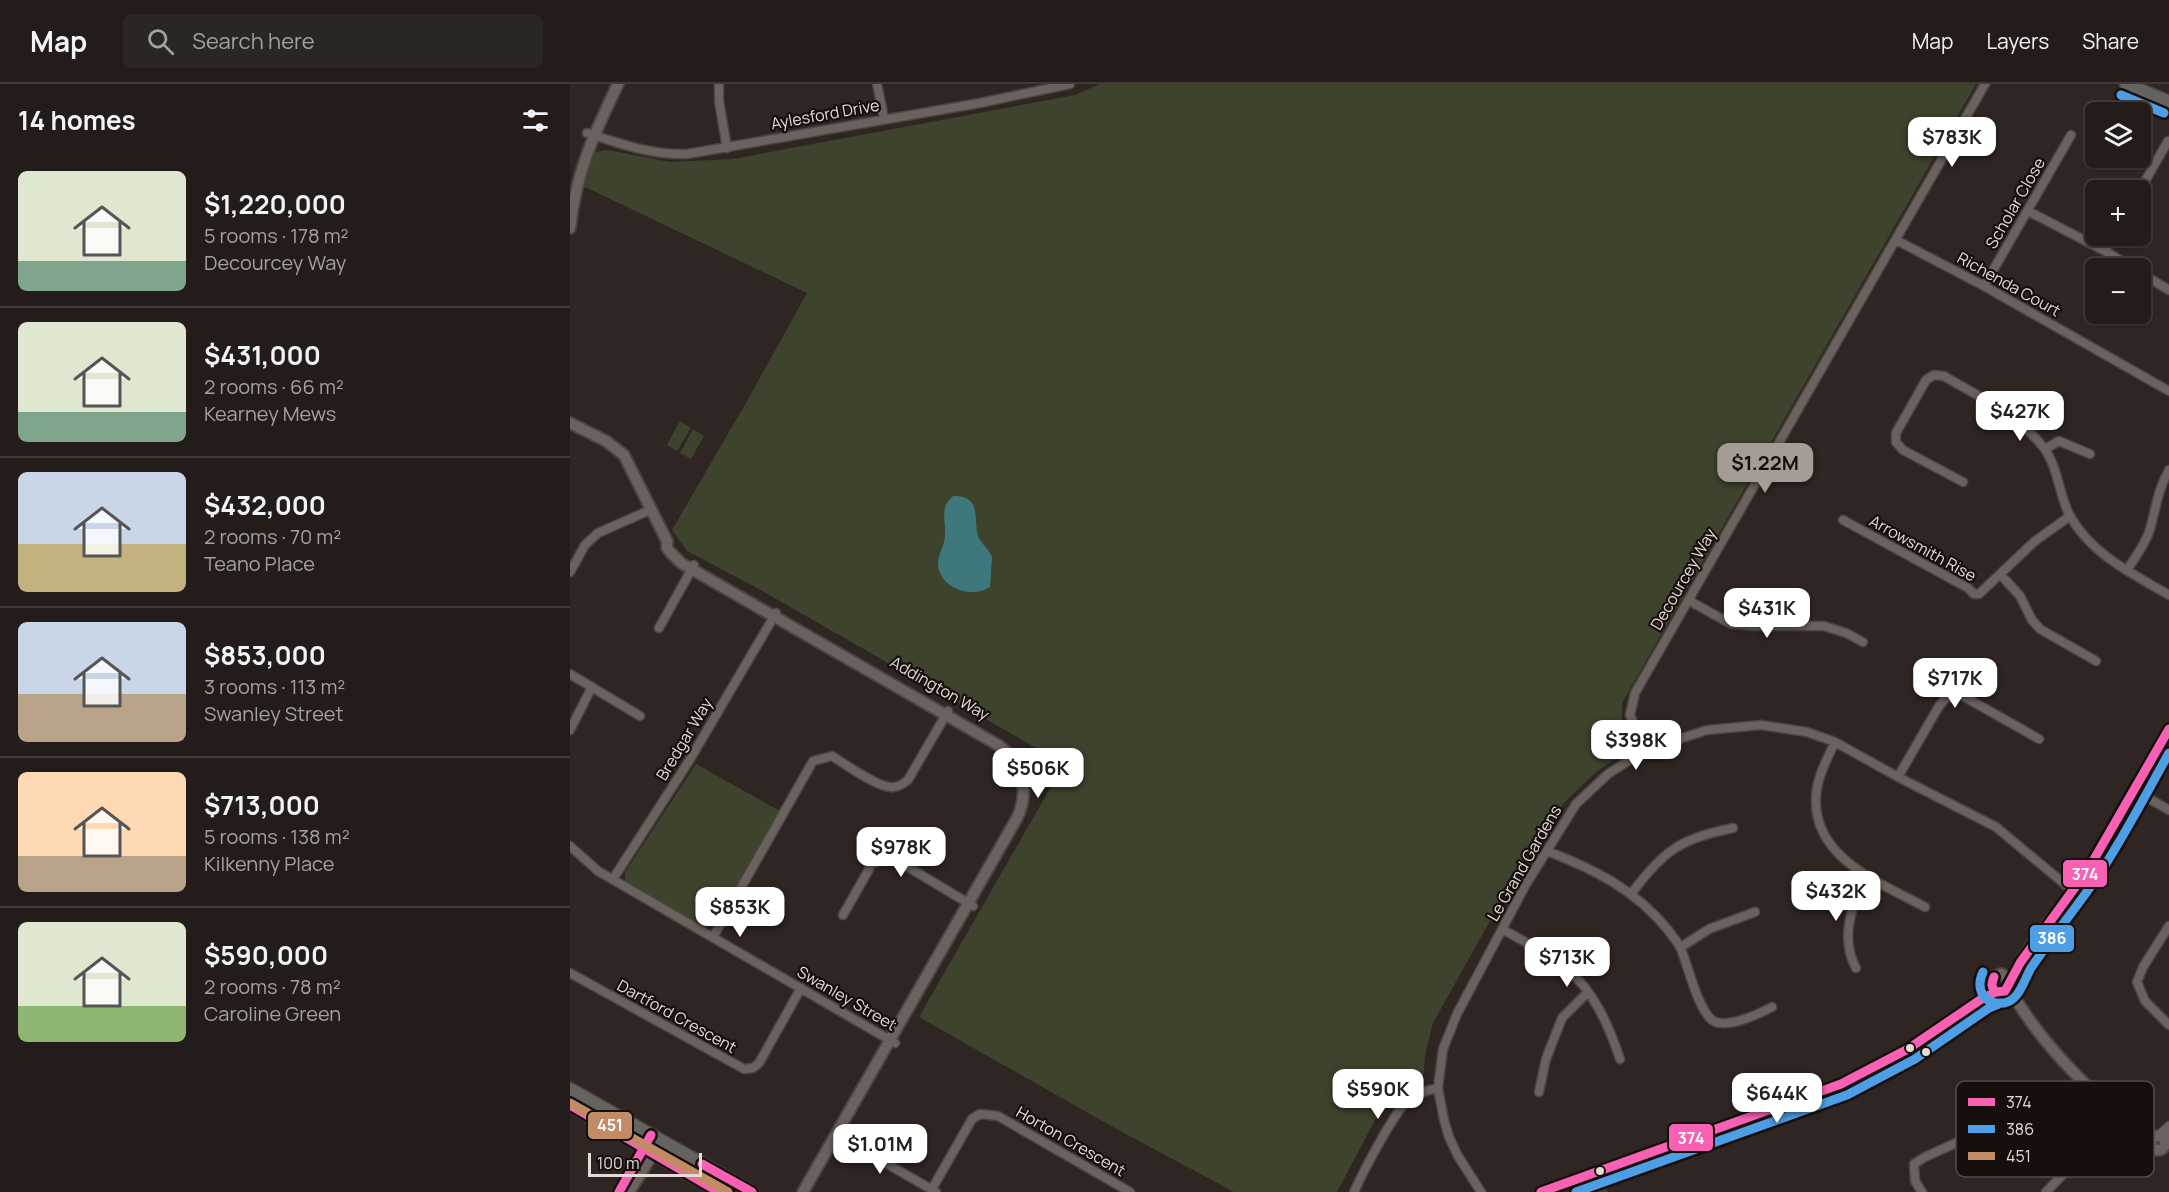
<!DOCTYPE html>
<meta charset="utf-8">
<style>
:root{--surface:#231c1a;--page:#2b2523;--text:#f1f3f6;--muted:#a3a1a2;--line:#403a39;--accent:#a59b97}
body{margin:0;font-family:Manrope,sans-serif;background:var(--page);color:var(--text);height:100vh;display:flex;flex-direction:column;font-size:22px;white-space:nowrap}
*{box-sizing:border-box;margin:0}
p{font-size:20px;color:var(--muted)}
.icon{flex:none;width:33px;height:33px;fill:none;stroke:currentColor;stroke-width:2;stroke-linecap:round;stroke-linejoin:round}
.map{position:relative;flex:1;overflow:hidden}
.drawer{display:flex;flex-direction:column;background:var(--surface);width:570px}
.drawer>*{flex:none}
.buttons{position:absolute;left:1515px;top:18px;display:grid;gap:12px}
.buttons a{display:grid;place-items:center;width:66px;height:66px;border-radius:9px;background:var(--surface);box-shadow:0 2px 4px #0004,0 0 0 2px var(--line);font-size:30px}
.scale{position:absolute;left:18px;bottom:15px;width:114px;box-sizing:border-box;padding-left:6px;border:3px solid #e5dad6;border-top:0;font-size:16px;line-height:21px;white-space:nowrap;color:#e5dad6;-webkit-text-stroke:4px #160f0d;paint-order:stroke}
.price{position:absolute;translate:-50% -51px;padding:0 14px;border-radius:12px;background:#fff;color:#222;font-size:20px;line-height:39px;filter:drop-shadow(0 2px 3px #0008)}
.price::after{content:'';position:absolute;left:50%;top:36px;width:18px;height:14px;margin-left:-9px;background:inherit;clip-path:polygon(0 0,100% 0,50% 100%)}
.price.active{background:var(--accent);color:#111}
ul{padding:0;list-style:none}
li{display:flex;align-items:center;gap:18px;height:150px;padding:0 18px}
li+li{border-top:2px solid var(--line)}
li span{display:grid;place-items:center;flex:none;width:168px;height:120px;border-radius:9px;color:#555}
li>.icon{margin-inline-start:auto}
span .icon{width:72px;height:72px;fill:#fffc;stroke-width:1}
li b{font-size:26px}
h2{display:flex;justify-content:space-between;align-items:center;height:72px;padding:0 18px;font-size:26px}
header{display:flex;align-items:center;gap:36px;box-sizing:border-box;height:84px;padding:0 30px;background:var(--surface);border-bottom:2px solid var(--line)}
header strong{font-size:28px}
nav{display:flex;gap:33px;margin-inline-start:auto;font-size:21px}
.search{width:420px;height:54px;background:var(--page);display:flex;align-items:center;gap:15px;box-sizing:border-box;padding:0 21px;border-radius:9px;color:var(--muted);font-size:22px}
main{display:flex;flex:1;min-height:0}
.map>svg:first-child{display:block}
.green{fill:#3d432d}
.water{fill:#3e787c}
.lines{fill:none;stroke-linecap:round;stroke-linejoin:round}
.minor-casing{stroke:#4c4441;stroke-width:11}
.tertiary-casing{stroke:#4c4441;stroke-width:14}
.primary-casing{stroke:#4c4441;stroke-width:15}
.minor{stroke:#69625f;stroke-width:8}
.tertiary{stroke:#69625f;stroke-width:10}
.primary{stroke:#64635f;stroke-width:12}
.bus-1-casing{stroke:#160f0d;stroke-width:14}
.bus-2-casing{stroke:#160f0d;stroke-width:14}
.bus-3-casing{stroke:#160f0d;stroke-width:14}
.bus-1{stroke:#f860b3;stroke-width:9}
.bus-2{stroke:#4d9ee5;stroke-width:9}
.bus-3{stroke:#c18c65;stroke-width:9}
.bus-dot{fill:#e5dad6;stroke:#160f0d;stroke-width:2}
.labels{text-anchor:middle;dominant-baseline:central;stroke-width:4.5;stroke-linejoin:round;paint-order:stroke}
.street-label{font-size:16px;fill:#e5dad6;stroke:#160f0d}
.key{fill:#160f0d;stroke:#544c49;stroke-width:1.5}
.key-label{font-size:16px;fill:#e5dad6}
.line-badge{stroke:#160f0d;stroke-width:2}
.badge-label{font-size:16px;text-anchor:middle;font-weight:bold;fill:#fff}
</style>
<header>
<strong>Map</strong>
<div class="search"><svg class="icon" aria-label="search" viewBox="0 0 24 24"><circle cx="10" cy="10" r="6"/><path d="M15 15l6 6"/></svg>Search here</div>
<nav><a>Map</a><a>Layers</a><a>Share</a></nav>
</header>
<main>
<section class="drawer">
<h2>14 homes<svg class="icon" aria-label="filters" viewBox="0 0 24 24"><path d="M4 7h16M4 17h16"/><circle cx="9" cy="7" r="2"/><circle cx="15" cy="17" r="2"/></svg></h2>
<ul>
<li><span style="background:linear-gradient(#dfe7d0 75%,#7fa58c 0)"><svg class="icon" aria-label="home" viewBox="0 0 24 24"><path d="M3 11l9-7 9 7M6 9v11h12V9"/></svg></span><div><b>$1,220,000</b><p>5 rooms · 178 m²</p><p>Decourcey Way</p></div></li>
<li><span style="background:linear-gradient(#dfe7d0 75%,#7fa58c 0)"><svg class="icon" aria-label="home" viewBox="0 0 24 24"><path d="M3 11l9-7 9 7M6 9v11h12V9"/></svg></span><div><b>$431,000</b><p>2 rooms · 66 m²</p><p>Kearney Mews</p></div></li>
<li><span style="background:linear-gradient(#c9d6e8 60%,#c2b280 0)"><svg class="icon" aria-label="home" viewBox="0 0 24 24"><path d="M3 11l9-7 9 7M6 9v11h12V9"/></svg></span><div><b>$432,000</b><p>2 rooms · 70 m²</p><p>Teano Place</p></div></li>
<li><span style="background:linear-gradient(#c9d6e8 60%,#b9a48a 0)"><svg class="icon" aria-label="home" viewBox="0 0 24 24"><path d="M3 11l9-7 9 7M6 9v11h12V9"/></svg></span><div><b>$853,000</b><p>3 rooms · 113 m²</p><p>Swanley Street</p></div></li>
<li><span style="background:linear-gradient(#ffd9b3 70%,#b9a48a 0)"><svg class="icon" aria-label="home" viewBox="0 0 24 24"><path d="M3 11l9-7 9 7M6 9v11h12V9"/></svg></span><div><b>$713,000</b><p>5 rooms · 138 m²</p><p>Kilkenny Place</p></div></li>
<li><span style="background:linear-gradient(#dfe7d0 70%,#8fb573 0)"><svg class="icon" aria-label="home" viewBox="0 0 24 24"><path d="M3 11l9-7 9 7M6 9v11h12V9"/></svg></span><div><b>$590,000</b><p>2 rooms · 78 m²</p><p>Caroline Green</p></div></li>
</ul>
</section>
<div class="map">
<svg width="1599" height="1108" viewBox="0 0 1599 1108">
<rect width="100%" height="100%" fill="#2f2623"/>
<path class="green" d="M530,0H1406L1052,619V638L1060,665L1026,688L994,719L960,765L863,939L855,971L853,995L822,1004L767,1108H664L541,1042L349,933L494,680L189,505L117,467L102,446L177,317L237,209L11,101L21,69L37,66L100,78L163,75L505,11Z
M110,337L121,344L107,367L97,361Z
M123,345L134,352L121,375L110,369Z
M126,680L210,727L146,840L136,843L55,798V788Z
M1034,1097L1038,1108H1005Z"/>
<path class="water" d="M383,412C412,412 403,432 408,452C411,460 419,465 422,473L420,503C401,516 367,503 368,478C369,469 375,460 375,451C376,435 369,424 383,412Z"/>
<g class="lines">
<defs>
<path id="minor" d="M149,0V17L157,64
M307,0L314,34
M17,49C50,60 82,71 117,70L410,19L500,0
M1570,106L1598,57
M1458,127L1535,167L1563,184
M1326,156L1414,202L1599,307
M1535,167L1544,152
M1570,189L1599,206
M1414,202L1501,51
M1475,365L1489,357L1520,370
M1393,398L1333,366L1326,358V349L1356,296L1364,291L1374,292C1409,313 1449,331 1474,364C1488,383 1489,411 1500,432C1522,471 1563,490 1599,511
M1273,436L1398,504L1404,510H1409L1465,457L1500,432
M1557,486C1565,474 1576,459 1580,445C1586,424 1588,405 1599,386
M0,488L15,461L28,449L80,426
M1430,490L1450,512L1462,536L1470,545L1526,577
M1118,516L1161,540L1184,542H1254L1276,549L1293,558
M89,544L124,481
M0,590L70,632
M0,646L22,603
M1265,658C1257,675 1246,695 1246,715C1244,775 1311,799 1355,823
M1075,666L1060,631L1065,609L1415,0
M1328,693L1369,622L1376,614L1391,611L1469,655
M1564,706L1599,726
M0,762L28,787L325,959
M977,767C1024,785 1066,806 1098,846C1102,852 1108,858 1111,865C1118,882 1128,925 1142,936C1155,946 1189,930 1202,923
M43,795L119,677L206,529
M1062,809C1093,767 1111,754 1163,744
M273,831L302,780L313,776L328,777L403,822
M1599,842L1573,883L1567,898L1575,917L1599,941
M932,845C954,857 976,869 996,884C1024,907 1039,942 1050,975
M143,853L243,677L262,672C275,680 307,703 321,703C327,704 333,700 338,696L378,627
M1111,863L1139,845L1185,828
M1286,884C1269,853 1283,821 1295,791
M0,889L174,985L183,984L189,979L231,904
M969,1008L976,975L992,934L1018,908
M267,1051L366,1108
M1589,1051L1599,1042
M1595,1056L1599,1047
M362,1105L402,1035L410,1030L428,1032L560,1108
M784,1108C793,1088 826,1024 841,1013C849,1008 859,1006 868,1004
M911,1108L888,1072L879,1053L874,1036L868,1004L873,965L887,930L955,802L1006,720L1038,690L1075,666L1137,646L1191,641L1237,648L1265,658L1328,693L1426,743L1503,807
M1352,1108L1345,1097L1344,1080L1355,1073L1388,1058L1416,1027
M1476,1108L1548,1033"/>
<path id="tertiary" d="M0,144C6,88 24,50 48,0
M0,339L36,357L54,371L97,457V464L101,469L111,479L428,661C453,679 460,706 447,734L233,1108
M1439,899L1437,893L1431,890L1423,893C1419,902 1426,915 1436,906C1439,903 1441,894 1444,890C1464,852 1495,821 1518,785C1548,740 1572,691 1599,645
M1438,902C1472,964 1528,1014 1581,1060
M1581 1059a7 7 0 1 1 14 0a7 7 0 1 1-14 0Z
M49,1108L81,1051
M59,1108L91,1057
M971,1108L1271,1000L1338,965L1413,914L1426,908"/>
<path id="primary" d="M1556,0L1599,18
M0,1005L182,1108
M0,1021L149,1108"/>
</defs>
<use href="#minor" class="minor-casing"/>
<use href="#tertiary" class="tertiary-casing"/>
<use href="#primary" class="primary-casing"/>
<use href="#minor" class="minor"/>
<use href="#tertiary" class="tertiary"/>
<use href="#primary" class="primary"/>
<defs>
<path id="bus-1" d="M1424,893C1421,900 1421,903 1426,908L1435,907L1450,879L1519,784L1599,645
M0,1021L149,1108
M132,1080L182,1108
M49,1108L81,1051
M971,1108L1271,1000L1338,965L1413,914L1426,908"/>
<path id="bus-2" d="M1551,11L1594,29
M1413,888C1405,905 1414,922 1434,919C1449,917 1454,896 1461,884C1482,853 1507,823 1528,792C1554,753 1576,710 1599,669
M1006,1108L1277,1011L1345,975L1419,924L1431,919"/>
<path id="bus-3" d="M0,1019L158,1108"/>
</defs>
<use href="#bus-1" class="bus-1-casing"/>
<use href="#bus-2" class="bus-2-casing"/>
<use href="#bus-3" class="bus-3-casing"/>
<use href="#bus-1" class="bus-1"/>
<use href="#bus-2" class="bus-2"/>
<use href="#bus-3" class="bus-3"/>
</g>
<g class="bus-dot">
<circle cx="1340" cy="964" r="5"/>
<circle cx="1356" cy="968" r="5"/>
<circle cx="1030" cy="1087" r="5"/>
</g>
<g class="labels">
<g class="street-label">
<text transform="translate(255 30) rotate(-10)">Aylesford Drive</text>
<text transform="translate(1445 119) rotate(-60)">Scholar Close</text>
<text transform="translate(1439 200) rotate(29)">Richenda Court</text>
<text transform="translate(1353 464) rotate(29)">Arrowsmith Rise</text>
<text transform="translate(1113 495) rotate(-60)">Decourcey Way</text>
<text transform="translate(370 604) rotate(30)">Addington Way</text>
<text transform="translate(114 655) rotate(-59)">Bredgar Way</text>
<text transform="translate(954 779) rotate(-60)">Le Grand Gardens</text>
<text transform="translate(277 914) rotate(30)">Swanley Street</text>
<text transform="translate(107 932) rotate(29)">Dartford Crescent</text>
<text transform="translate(501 1057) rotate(30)">Horton Crescent</text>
</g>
</g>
<rect x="1386" y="997" width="198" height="96" rx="9" class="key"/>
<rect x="1398" y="1014" width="27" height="8" fill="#f860b3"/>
<rect x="1398" y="1041" width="27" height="8" fill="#4d9ee5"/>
<rect x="1398" y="1068" width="27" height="8" fill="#c18c65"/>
<g class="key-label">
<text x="1436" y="1024">374</text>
<text x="1436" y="1051">386</text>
<text x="1436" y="1078">451</text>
</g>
<g class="line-badge">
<rect x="1492" y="775" width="46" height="29" rx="6" fill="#f860b3"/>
<rect x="1459" y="840" width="46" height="29" rx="6" fill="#4d9ee5"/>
<rect x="17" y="1027" width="46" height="29" rx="6" fill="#c18c65"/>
<rect x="1098" y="1039" width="46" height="29" rx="6" fill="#f860b3"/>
</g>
<g class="badge-label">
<text x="1515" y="796">374</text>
<text x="1482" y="860">386</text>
<text x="40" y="1047">451</text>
<text x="1121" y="1060">374</text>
</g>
</svg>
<div class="buttons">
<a><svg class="icon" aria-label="layers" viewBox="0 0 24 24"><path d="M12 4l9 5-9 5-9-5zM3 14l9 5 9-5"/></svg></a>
<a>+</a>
<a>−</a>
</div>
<div class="scale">100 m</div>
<b class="price" style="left:1382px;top:84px">$783K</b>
<b class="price" style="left:1450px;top:358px">$427K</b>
<b class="price active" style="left:1195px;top:410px">$1.22M</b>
<b class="price" style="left:1197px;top:555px">$431K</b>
<b class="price" style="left:1385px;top:625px">$717K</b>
<b class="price" style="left:1066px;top:687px">$398K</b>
<b class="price" style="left:468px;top:715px">$506K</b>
<b class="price" style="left:331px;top:794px">$978K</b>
<b class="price" style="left:1266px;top:838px">$432K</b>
<b class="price" style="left:170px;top:854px">$853K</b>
<b class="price" style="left:997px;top:904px">$713K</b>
<b class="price" style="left:808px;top:1036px">$590K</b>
<b class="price" style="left:1207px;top:1040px">$644K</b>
<b class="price" style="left:310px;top:1091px">$1.01M</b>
</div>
</main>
